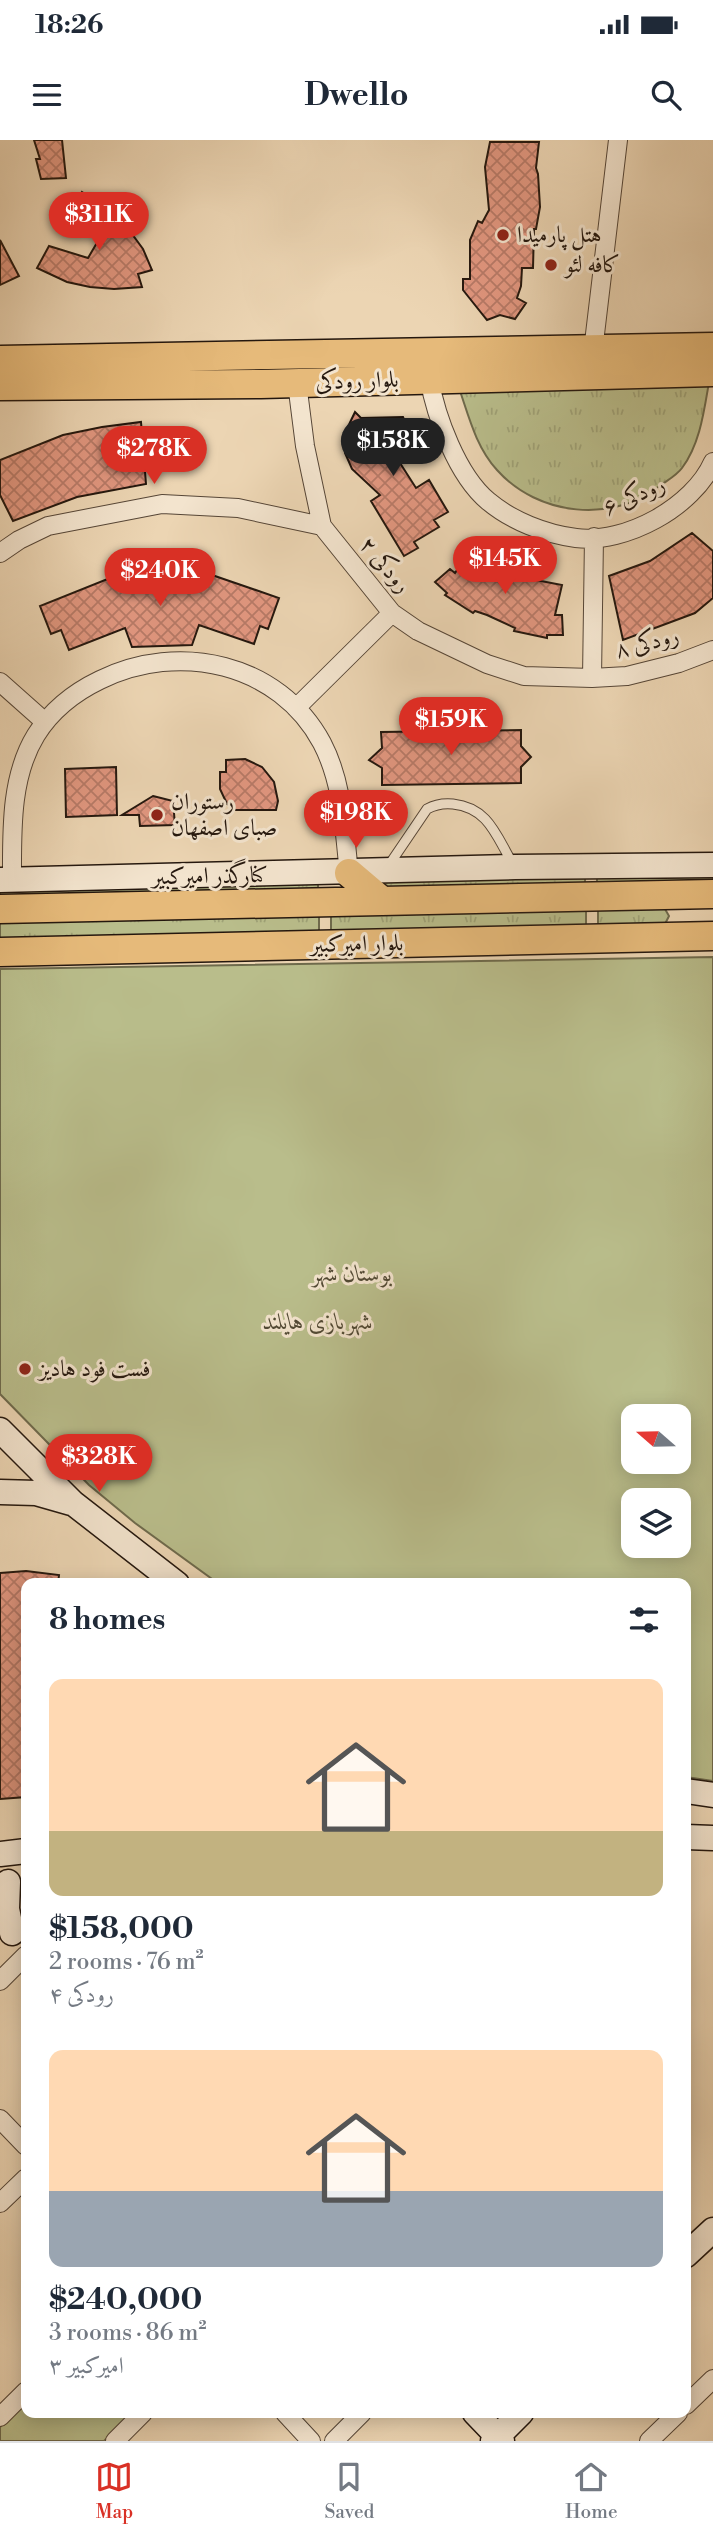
<!DOCTYPE html>
<meta charset="utf-8">
<style>
:root{--surface:#fff;--page:#f2f2f3;--text:#1f2937;--muted:#747a83;--line:#e0e1e3;--accent:#d93025}
body{margin:0;font-family:"Libre Bodoni",Amiri,serif;background:var(--page);color:var(--text);height:100vh;display:flex;flex-direction:column;font-size:26px;white-space:nowrap}
*{box-sizing:border-box;margin:0}
p{font-size:23px;color:var(--muted)}
.icon{flex:none;width:38px;height:38px;fill:none;stroke:currentColor;stroke-width:2;stroke-linecap:round;stroke-linejoin:round}
.map{position:relative;flex:1;overflow:hidden}
.side{position:absolute;left:21px;top:1438px;width:670px;height:840px;display:flex;flex-direction:column;background:var(--surface);border-radius:14px;box-shadow:0 4px 18px #0003}
.side>*{flex:none}
.needle{width:46px;rotate:290deg}
.tools{position:absolute;left:621px;top:1264px;display:grid;gap:14px}
.tools a{display:grid;place-items:center;width:70px;height:70px;border-radius:14px;background:var(--surface);box-shadow:0 4px 18px #0003;font-size:35px}
.price{position:absolute;translate:-50% -60px;padding:0 16px;border-radius:24px;background:var(--accent);color:#fff;font-size:23px;line-height:46px;filter:drop-shadow(0 2px 4px #0008)}
.price::after{content:'';position:absolute;left:50%;top:42px;width:21px;height:16px;margin-left:-10px;background:inherit;clip-path:polygon(0 0,100% 0,50% 100%)}
.price.selected{background:#222;color:#fff}
ul{padding:0;list-style:none}
li{display:grid;align-content:center;gap:14px;height:371px;padding:0 28px}
li span{display:grid;place-items:center;height:217px;border-radius:14px;color:#555}
li>.icon{margin-inline-start:auto}
span .icon{width:126px;height:126px;fill:#fffc;stroke-width:1}
li b{font-size:30px}
h2{display:flex;justify-content:space-between;align-items:center;height:84px;padding:0 28px;font-size:30px}
.status{display:flex;justify-content:space-between;align-items:center;height:49px;padding:0 35px;background:var(--surface);direction:ltr}
.status svg{height:19px;fill:currentColor}
header{display:flex;justify-content:space-between;align-items:center;height:91px;padding:0 28px;background:var(--surface);font-size:32px;font-weight:800}
.tab-bar{display:flex;justify-content:space-around;align-items:center;height:98px;border-top:2px solid var(--line);background:var(--surface);font-size:19px;color:var(--muted)}
.tab-bar a{display:grid;justify-items:center;gap:4px}
.tab-bar .selected{color:var(--accent)}
.map>svg:first-child{display:block}
.grass{fill:url(#grass-tufts);stroke:#6e6a4c;stroke-width:2}
.park{fill:#b9bd8b;stroke:#6e6a4c;stroke-width:2;fill-rule:evenodd}
.building{fill:url(#building-cross-hatch);stroke:#24170e;stroke-width:2}
.lines{fill:none;stroke-linecap:round;stroke-linejoin:round}
.lane-casing{stroke:#564637;stroke-width:11}
.street-casing{stroke:#564637;stroke-width:20}
.secondary-casing{stroke:#24170e;stroke-width:27}
.primary-casing{stroke:#24170e;stroke-width:31}
.lane{stroke:#f3e4ce;stroke-width:9}
.street{stroke:#f3e4ce;stroke-width:18}
.secondary{stroke:#f3e4ce;stroke-width:24}
.primary{stroke:#e6ba7a;stroke-width:28}
.poi-dot{fill:#8f2418;stroke:#f3e4ce;stroke-width:2.5}
.labels{text-anchor:middle;dominant-baseline:central;stroke-width:6;stroke-linejoin:round;paint-order:stroke}
.poi-label{font-size:23px;fill:#24170e;stroke:#f3e4ce;text-anchor:start}
.street-label{font-size:23px;fill:#24170e;stroke:#f3e4ce}
.park-label{font-size:23px;font-style:italic;fill:#514934;stroke:#f3e4ce}
</style>
<div class="status"><b>18:26</b><svg viewBox="0 0 49 12"><path d="M0 12V9h3v3zM5 12V6h3v6zM10 12V3h3v9zM15 12V0h3v12zM26 1h20v11H26zM47 4h2v5h-2z"/></svg></div>
<header><svg class="icon" aria-label="menu" viewBox="0 0 24 24"><path d="M4 6h16M4 12h16M4 18h16"/></svg>Dwello<svg class="icon" aria-label="search" viewBox="0 0 24 24"><circle cx="10" cy="10" r="6"/><path d="M15 15l6 6"/></svg></header>
<div class="map">
<svg width="713" height="2301" viewBox="0 0 713 2301">
<defs>
<pattern id="grass-tufts" width="24" height="20" patternUnits="userSpaceOnUse" patternTransform="scale(1.75)"><rect width="24" height="20" fill="#b9bd8b"/><path d="M3 7l-1-3M5 7V3M7 7l1-3M15 17l-1-3M17 17v-4M19 17l1-3" fill="none" stroke="#9fa277"/></pattern>
<pattern id="building-cross-hatch" width="8" height="8" patternUnits="userSpaceOnUse" patternTransform="scale(1.75)"><rect width="8" height="8" fill="#e29780"/><path d="M0 0l8 8M0 8l8-8" fill="none" stroke="#b77a67"/></pattern>
</defs>
<rect width="100%" height="100%" fill="#ecd5b3"/>
<filter id="stains"><feTurbulence type="fractalNoise" baseFrequency=".00286" numOctaves="4"/><feColorMatrix values="0 0 0 0 .2 0 0 0 0 .09 0 0 0 0 .02 0 0 0 .5 -.17"/></filter>
<radialGradient id="worn" r=".72"><stop offset=".6" stop-color="#630" stop-opacity="0"/><stop offset="1" stop-color="#630" stop-opacity=".3"/></radialGradient>
<path class="grass" d="M709,242C704,271 700,304 682,328C677,335 668,340 661,345C613,384 538,376 497,330C476,307 469,277 459,248Z
M713,734V741L597,744V736Z
M585,737V744L379,748L370,741Z
M318,742V750L0,757V749Z
M586,769V787L331,792V775Z
M598,769H665L669,776L665,784L598,787Z
M319,775V793L0,799V782Z"/>
<path class="park" d="M713,817V1641L686,1637V1444H219L135,1383L89,1345L0,1254V829ZM634,1276H679V1321H634ZM634,1360H679V1405H634Z
M26,2262V2273H133L104,2301H0V2287Z"/>
<path class="building" d="M34,0H62L66,38L41,39L36,19H40Z
M490,2H539L536,28L538,34L540,67L536,89H534L533,128H522L521,146L517,158L526,163L515,179L500,175L487,180L463,150V139H470V100L478,81L482,83L489,70L485,27Z
M82,52L98,62L129,90L143,109L152,130L138,134L142,147L114,149L90,147L67,142L37,128L49,106L88,118L98,101L69,74Z
M0,100L19,136L0,145Z
M355,272L361,278L403,277L411,296L412,318L400,323L416,348L429,340L448,372L434,380L439,387L414,402L418,408L404,416L371,361L380,355L352,329L345,313L344,295Z
M141,282L146,344L77,357L13,381L0,355V320L63,295L102,287Z
M692,393L713,411V458L695,473L623,500L609,436L650,421Z
M472,408L515,436L562,445L555,475H562L563,495H547V498L514,491L515,488L487,475L475,471L473,473L445,455L447,453L435,442L450,429L455,433Z
M177,423L279,458L268,489L260,486L254,504L199,485L192,505L132,507L125,488L69,510L61,490L51,494L40,466L145,424Z
M521,590V606L531,617L521,627V643L382,645V628L369,620L382,608L381,592Z
M245,619L262,627L274,642L278,661L276,670H234L227,664L220,649V632H226V620Z
M116,627L117,675L66,677L65,629Z
M153,656L173,661L175,685L140,686L139,675H122Z
M26,1431L59,1435L58,1444H26V1657L0,1659V1433Z"/>
<g class="lines">
<defs>
<path id="lane" d="M387,728L427,669C436,664 443,663 453,664C489,668 496,696 513,724"/>
<path id="street" d="M593,211L618,0
M429,238C436,277 457,335 488,361C512,381 545,394 576,398C626,404 693,367 713,322
M297,243L305,306L322,386L392,473L418,491L487,524L524,536L592,538L627,536L679,523L713,510
M0,413L19,400L48,386L162,364L238,368L322,386
M592,538L594,397
M0,542L45,582
M296,568L392,473
M12,740C12,692 10,637 36,595C51,571 75,552 100,540C179,501 279,523 322,603C343,643 344,689 349,733
M0,1841L26,1815
M0,1979L26,2006
M0,2063L26,2038
M686,2265L713,2239
M285,2273L311,2301
M0,2277L26,2251
M115,2301L143,2273
M334,2301L362,2273
M649,2301L678,2273"/>
<path id="secondary" d="M0,740L515,727L713,725
M0,1290L73,1363L177,1444
M0,1352L36,1353L71,1363
M686,1651L713,1655
M686,1697L713,1698
M0,1714L26,1711
M8,1742L7,1769L12,1793
M686,2115L713,2090
M475,2273L502,2301
M493,2301L521,2273"/>
<path id="primary" d="M0,220L713,207
M0,246L261,244L713,232
M349,733L382,761
M0,769L713,754
M0,812L713,796"/>
</defs>
<use href="#lane" class="lane-casing"/>
<use href="#street" class="street-casing"/>
<use href="#secondary" class="secondary-casing"/>
<use href="#primary" class="primary-casing"/>
<use href="#lane" class="lane"/>
<use href="#street" class="street"/>
<use href="#secondary" class="secondary"/>
<use href="#primary" class="primary"/>
</g>
<g class="poi-dot">
<circle cx="503" cy="95" r="7"/>
<circle cx="551" cy="125" r="7"/>
<circle cx="157" cy="675" r="7"/>
<circle cx="25" cy="1229" r="7"/>
</g>
<g class="labels">
<g class="poi-label">
<text x="517" y="95">هتل پارمیدا</text>
<text x="565" y="125">کافه لئو</text>
<text x="171" y="662">رستوران<tspan x="171" dy="26">صبای اصفهان</tspan></text>
<text x="39" y="1229">فست فود هادیز</text>
</g>
<g class="street-label">
<text transform="translate(357 241) rotate(-2)">بلوار رودکی</text>
<text transform="translate(634 356) rotate(-23)">رودکی ۶</text>
<text transform="translate(385 425) rotate(50)">رودکی ۲</text>
<text transform="translate(647 503) rotate(-14)">رودکی ۸</text>
<text transform="translate(210 736) rotate(-1)">کنارگذر امیرکبیر</text>
<text transform="translate(357 804) rotate(-1)">بلوار امیرکبیر</text>
</g>
<g class="park-label">
<text x="352" y="1134">بوستان شهر</text>
<text x="318" y="1182">شهربازی هایلند</text>
</g>
</g>
<rect width="100%" height="100%" filter="url(#stains)"/>
<rect width="100%" height="100%" fill="url(#worn)"/>
</svg>
<div class="tools">
<a><svg class="needle" viewBox="-14 -14 28 28"><path d="M0-13l5 13h-10z" fill="#e53935"/><path d="M0 13l5-13h-10z" fill="#747a83"/></svg></a>
<a><svg class="icon" aria-label="layers" viewBox="0 0 24 24"><path d="M12 4l9 5-9 5-9-5zM3 14l9 5 9-5"/></svg></a>
</div>
<b class="price" style="left:99px;top:112px">$311K</b>
<b class="price selected" style="left:393px;top:338px">$158K</b>
<b class="price" style="left:154px;top:346px">$278K</b>
<b class="price" style="left:505px;top:456px">$145K</b>
<b class="price" style="left:160px;top:468px">$240K</b>
<b class="price" style="left:451px;top:617px">$159K</b>
<b class="price" style="left:356px;top:710px">$198K</b>
<b class="price" style="left:99px;top:1354px">$328K</b>
<section class="side">
<h2>8 homes<svg class="icon" aria-label="filters" viewBox="0 0 24 24"><path d="M4 7h16M4 17h16"/><circle cx="9" cy="7" r="2"/><circle cx="15" cy="17" r="2"/></svg></h2>
<ul>
<li><span style="background:linear-gradient(#ffd9b3 70%,#c2b280 0)"><svg class="icon" aria-label="home" viewBox="0 0 24 24"><path d="M3 11l9-7 9 7M6 9v11h12V9"/></svg></span><div><b>$158,000</b><p>2 rooms · 76 m²</p><p>رودکی ۴</p></div></li>
<li><span style="background:linear-gradient(#ffd9b3 65%,#9aa5b1 0)"><svg class="icon" aria-label="home" viewBox="0 0 24 24"><path d="M3 11l9-7 9 7M6 9v11h12V9"/></svg></span><div><b>$240,000</b><p>3 rooms · 86 m²</p><p>امیرکبیر ۳</p></div></li>
</ul>
</section>
</div>
<nav class="tab-bar">
<a class="selected"><svg class="icon" aria-label="map" viewBox="0 0 24 24"><path d="M3 6l6-2 6 2 6-2v14l-6 2-6-2-6 2zM9 4v14M15 6v14"/></svg>Map</a>
<a><svg class="icon" aria-label="saved" viewBox="0 0 24 24"><path d="M7 4h10v16l-5-4-5 4z"/></svg>Saved</a>
<a><svg class="icon" aria-label="home" viewBox="0 0 24 24"><path d="M3 11l9-7 9 7M6 9v11h12V9"/></svg>Home</a>
</nav>
